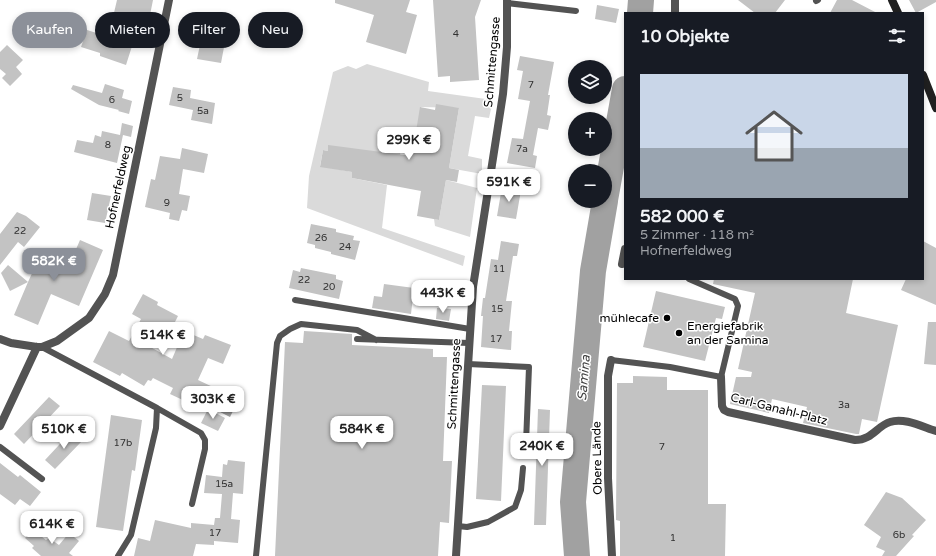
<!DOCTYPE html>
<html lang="de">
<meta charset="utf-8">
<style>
:root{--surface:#171b24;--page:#242831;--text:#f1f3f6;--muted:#9ea1a6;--accent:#8c9099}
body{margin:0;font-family:"Varela Round",sans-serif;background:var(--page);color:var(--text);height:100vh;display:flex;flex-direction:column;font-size:15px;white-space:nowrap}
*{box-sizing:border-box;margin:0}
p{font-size:13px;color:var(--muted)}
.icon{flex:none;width:22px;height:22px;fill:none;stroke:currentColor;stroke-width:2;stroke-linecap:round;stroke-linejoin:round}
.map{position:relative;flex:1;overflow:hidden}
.sheet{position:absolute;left:624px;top:12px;width:300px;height:268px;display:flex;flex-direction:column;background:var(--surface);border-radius:0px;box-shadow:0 2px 6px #0003}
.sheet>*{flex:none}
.guide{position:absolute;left:12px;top:12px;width:380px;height:36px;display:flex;gap:8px}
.fabs{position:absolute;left:568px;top:60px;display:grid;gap:8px}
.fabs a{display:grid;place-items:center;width:44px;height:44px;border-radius:50%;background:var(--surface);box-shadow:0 2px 6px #0003;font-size:20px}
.price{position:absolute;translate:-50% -34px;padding:0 9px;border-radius:8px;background:#fff;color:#222;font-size:13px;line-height:26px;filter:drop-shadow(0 1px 2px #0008)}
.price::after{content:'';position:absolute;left:50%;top:24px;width:12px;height:9px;margin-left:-6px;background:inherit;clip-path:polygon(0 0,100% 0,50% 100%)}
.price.on{background:var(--accent);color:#fff}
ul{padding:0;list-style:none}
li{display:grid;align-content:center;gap:8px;height:212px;padding:0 16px}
li span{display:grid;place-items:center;height:124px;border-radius:0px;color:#555}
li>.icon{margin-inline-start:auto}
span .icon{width:72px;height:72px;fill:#fffc;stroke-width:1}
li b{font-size:17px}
h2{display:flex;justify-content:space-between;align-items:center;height:48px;padding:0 16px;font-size:17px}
.chip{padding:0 14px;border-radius:18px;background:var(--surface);box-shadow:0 2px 6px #0003;font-size:14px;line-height:36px}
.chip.on{background:var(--accent);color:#fff}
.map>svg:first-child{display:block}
.green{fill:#dadada}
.water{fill:#a1a1a1}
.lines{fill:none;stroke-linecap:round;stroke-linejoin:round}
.river{stroke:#a1a1a1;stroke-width:26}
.building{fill:#c3c3c3}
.lane{stroke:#535353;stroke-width:6}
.street{stroke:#535353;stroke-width:8}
.secondary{stroke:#202020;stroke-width:8}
.poi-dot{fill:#000;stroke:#fff;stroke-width:1.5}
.labels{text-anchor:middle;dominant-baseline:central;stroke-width:3;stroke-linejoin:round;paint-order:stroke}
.number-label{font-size:10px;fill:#313131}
.street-label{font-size:12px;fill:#000;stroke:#fff}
.poi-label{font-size:12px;fill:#000;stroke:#fff;text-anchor:end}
.water-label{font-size:13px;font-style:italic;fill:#424242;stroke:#fff}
</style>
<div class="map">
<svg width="936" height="556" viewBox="0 0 936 556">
<rect width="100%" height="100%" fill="#fff"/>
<path class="green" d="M367,64L429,82L428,91L493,100L489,118L475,116L468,156L482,159V174L449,168L459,108L421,107L414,146L401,145L400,155L328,146V151L323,150L320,166L352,172V178L387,185L382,228L465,256L463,266L307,208L309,176L333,72L348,66L356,69Z
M446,180L477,188L470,237L435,226L434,219L439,220Z"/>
<path class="water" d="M229,389L241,395L230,417L218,411Z"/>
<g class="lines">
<path class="river" d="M640,13L641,0
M605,200L625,89
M577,556L573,502L593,271L605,201"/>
</g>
<path class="building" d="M117,0H153L149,20L139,18L138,22L113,17Z
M335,0H410L406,12L417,15L406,54L366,42L374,15L335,3Z
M433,0H481L475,17L479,80L450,82V76L438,77Z
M738,0H785L775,13H755Z
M837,0H852L877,13H830Z
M909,0H936V2L916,13Z
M597,5L619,9L616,23L595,19Z
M199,13L230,21L229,28L232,29L229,42H225L221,63L197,59L201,40L183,35L187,19L197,21Z
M87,30L106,36L107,34L133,43L126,65L100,56V53L81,47Z
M7,45L23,60L16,67L22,74L10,86L2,78L6,74L0,69V52Z
M520,56L554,62L548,95H550L547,115L551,116L548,130L538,128L533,155L537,156L535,168L507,163L512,138L523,139L530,101L518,99L523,71L517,70Z
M105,84L124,90L122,98L132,101L129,114L118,111L119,110L99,105L71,89L73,85L102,93Z
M173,87L191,90L190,98L215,103L212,124L191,120L193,110L169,105Z
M436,104L459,108L449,168L459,170L457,182L446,180L439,220L417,216L421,191L352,178V172L320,167L323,150L328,151V145L412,156L420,107L435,110Z
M122,123L133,126L131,137L123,135L117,163L74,152L77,140L93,143L95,135L101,137L102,131L120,135Z
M182,148L208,154L204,173L183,169L179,194L190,196L187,211L182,210L179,221L169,219L170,213L145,207L151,179L155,180L160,156L180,159Z
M502,187L521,190L516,219L497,216Z
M92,193L111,196L105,223L87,220Z
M17,212L26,216L40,227L24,247L18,242L0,265V234Z
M311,224L336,229V232L354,236L353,240L360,241L355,260L331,254V252L315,248V245L307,243Z
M80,240L103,250L79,306L51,294L38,325L14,315L28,282L10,291L1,273L8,265L28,282L40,256L68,268Z
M501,241L519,244L517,256H513L506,301H512L509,331H512L511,350L481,347L483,316H481L483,298H485L491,259L498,260Z
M923,241L936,248V305L901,290L906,279H923Z
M301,268L336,275V279L343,281L339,299L289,288L293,270L300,272Z
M714,279H853L846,313L898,325L877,422L862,419L859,434H856L803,423L807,407L772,399L769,413L730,404L736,377H751L752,372L738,369L755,293L713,284Z
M384,284L414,288L411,314L372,308L374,296L382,297Z
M656,291L725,307L722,319L716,318L705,361L643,347Z
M143,294L158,302L157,305L178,316L170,332L155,324L145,344L172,359L184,331L203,339L205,335L231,345L223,364L208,358L198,380L215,388L204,410L170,394L173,388L153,378L151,381L148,380L144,386L122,373L120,376L93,362L109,331L129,341L141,319L132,314Z
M437,308L451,309L449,321L436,319Z
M928,322H936V365L924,364Z
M304,331L352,334V345L433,349V357H447L443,461H452L449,523L440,522L438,556H275L285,342L303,343Z
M633,376L667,377V390H708V504H726L725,556H620V521L616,520L617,383H633Z
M482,385L506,386L501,501L476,499Z
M49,397L60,406L24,444L14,434Z
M208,409L225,418L218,431L201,423Z
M538,409L550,410L546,525H534Z
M111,415L142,420L135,471L132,470L123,531L96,527Z
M72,431L82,441L55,469L45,460Z
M228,460L245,462L243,494L233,493L231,519L240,520L238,543L214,541V545L196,544L193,556H134L138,538L150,541L155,520L191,528V523L214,525L215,518H220L222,494L204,493L206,475L222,477L223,464L227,465Z
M0,463L18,477L20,475L41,492L30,506L20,499L15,505L0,494Z
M886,492L902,498L926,520L912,535L914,536L896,556H882L885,551L876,547L881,537L864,525Z
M32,529L46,540L49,538L59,545L69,533L79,541L69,553L73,556H41L32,548L34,546L25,538Z"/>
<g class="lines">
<path class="lane" d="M816,1L818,0
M507,3L576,11
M295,300L470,329
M357,339L469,343
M42,347L157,408L156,428L131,535L118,556
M611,360L670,367L721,377L738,306L735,299L689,279
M468,364L529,367L526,443
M157,408L201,433L205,440V449L192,504
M0,447L42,479
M458,526L467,527L488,522L515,507L521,490L523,468
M256,556L277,343L280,336L290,329L301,324L357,330L376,340"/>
<path class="street" d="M675,13V0
M622,264L625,249
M0,339L11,343L37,347H42L57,341L89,318L105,294L113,275L169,0
M611,360L608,376V478L612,556
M721,377L722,406L724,410L728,412L855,440C872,440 877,426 890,422C904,417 923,427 936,431
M0,426L37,347
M456,556L473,287L503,94L507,47V0"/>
<path class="secondary" d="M892,0L898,13
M923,75L936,108"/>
</g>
<g class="poi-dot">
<circle cx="667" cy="318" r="4"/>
<circle cx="679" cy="333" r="4"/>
</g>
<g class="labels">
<g class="number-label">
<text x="456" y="34">4</text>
<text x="531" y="85">7</text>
<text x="180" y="98">5</text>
<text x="112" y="100">6</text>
<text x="203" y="111">5a</text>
<text x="108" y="145">8</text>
<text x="522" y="149">7a</text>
<text x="167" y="203">9</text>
<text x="20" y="231">22</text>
<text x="321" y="238">26</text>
<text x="345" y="247">24</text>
<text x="499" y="269">11</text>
<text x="304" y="280">22</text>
<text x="329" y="287">20</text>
<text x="497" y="309">15</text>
<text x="496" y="339">17</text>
<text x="844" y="405">3a</text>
<text x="123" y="443">17b</text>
<text x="662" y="447">7</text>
<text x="224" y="484">15a</text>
<text x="215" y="533">17</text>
<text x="899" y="535">6b</text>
<text x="673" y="538">1</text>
</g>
<g class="street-label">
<text transform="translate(492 62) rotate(-85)">Schmittengasse</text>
<text transform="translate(118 187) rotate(-78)">Hofnerfeldweg</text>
<text transform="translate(454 384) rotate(-87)">Schmittengasse</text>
<text transform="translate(779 409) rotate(14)">Carl-Ganahl-Platz</text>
<text transform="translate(597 458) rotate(-91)">Obere Lände</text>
</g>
<g class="poi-label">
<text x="659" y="318">mühlecafe</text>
<text x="687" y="326" text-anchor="start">Energiefabrik<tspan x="687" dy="14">an der Samina</tspan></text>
</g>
<g class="water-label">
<text transform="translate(584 378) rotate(-85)">Samina</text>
</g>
</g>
</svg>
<div class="fabs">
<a><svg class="icon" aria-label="layers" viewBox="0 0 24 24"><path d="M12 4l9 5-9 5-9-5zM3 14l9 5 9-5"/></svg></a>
<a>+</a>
<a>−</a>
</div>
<b class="price" style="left:409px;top:161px">299K €</b>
<b class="price" style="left:509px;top:203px">591K €</b>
<b class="price on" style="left:54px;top:282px">582K €</b>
<b class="price" style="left:443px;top:314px">443K €</b>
<b class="price" style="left:163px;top:356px">514K €</b>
<b class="price" style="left:213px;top:420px">303K €</b>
<b class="price" style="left:64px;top:450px">510K €</b>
<b class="price" style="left:362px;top:450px">584K €</b>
<b class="price" style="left:542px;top:467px">240K €</b>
<b class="price" style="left:52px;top:545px">614K €</b>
<div class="guide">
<a class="chip on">Kaufen</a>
<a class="chip">Mieten</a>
<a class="chip">Filter</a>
<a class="chip">Neu</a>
</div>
<section class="sheet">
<h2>10 Objekte<svg class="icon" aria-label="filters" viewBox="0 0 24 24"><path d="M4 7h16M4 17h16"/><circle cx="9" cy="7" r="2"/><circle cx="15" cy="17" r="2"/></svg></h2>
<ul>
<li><span style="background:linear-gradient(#c9d6e8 60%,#9aa5b1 0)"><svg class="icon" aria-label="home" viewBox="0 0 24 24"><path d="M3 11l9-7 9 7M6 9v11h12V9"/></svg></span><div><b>582 000 €</b><p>5 Zimmer · 118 m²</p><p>Hofnerfeldweg</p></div></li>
</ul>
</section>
</div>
